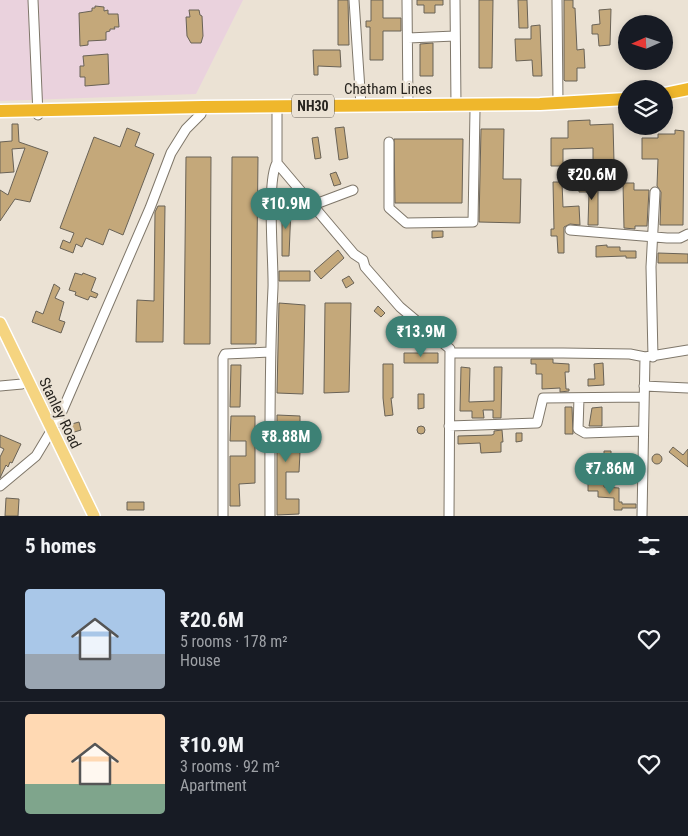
<!DOCTYPE html>
<meta charset="utf-8">
<style>
:root{--surface:#171b24;--page:#20242c;--text:#f1f3f6;--muted:#9ea1a6;--line:#363941;--accent:#3d8175}
body{margin:0;font-family:"Roboto Condensed",sans-serif;background:var(--page);color:var(--text);height:100vh;display:flex;flex-direction:column;font-size:19px;white-space:nowrap}
*{box-sizing:border-box;margin:0}
p{font-size:16px;color:var(--muted)}
.icon{flex:none;width:28px;height:28px;fill:none;stroke:currentColor;stroke-width:2;stroke-linecap:round;stroke-linejoin:round}
.map{position:relative;height:516px;overflow:hidden}
.sheet{display:flex;flex-direction:column;background:var(--surface);flex:1}
.sheet>*{flex:none}
.needle{width:32px;rotate:267deg}
.tools{position:absolute;left:618px;top:15px;display:grid;gap:10px}
.tools a{display:grid;place-items:center;width:55px;height:55px;border-radius:50%;background:var(--surface);box-shadow:0 2px 8px #0003;font-size:25px}
.price{position:absolute;translate:-50% -42px;padding:0 11px;border-radius:18px;background:var(--accent);color:#fff;font-size:16px;line-height:32px;filter:drop-shadow(0 1px 2px #0008)}
.price::after{content:'';position:absolute;left:50%;top:30px;width:15px;height:11px;margin-left:-8px;background:inherit;clip-path:polygon(0 0,100% 0,50% 100%)}
.price.current{background:#222;color:#fff}
ul{padding:0;list-style:none}
li{display:flex;align-items:center;gap:15px;height:125px;padding:0 25px}
li+li{border-top:1px solid var(--line)}
li span{display:grid;place-items:center;flex:none;width:140px;height:100px;border-radius:5px;color:#555}
li>.icon{margin-inline-start:auto}
span .icon{width:60px;height:60px;fill:#fffc;stroke-width:1}
li b{font-size:21px}
h2{display:flex;justify-content:space-between;align-items:center;height:60px;padding:0 25px;font-size:21px}
.map>svg:first-child{display:block}
.education{fill:#ead2dd}
.building{fill:#c4a87a;stroke:#696256}
.lines{fill:none;stroke-linecap:round;stroke-linejoin:round}
.minor-casing{stroke:#7f776a;stroke-width:11}
.major-casing{stroke:#fff;stroke-width:14}
.highway-casing{stroke:#fff;stroke-width:15}
.minor{stroke:#fff;stroke-width:9}
.major{stroke:#f5d480;stroke-width:11}
.highway{stroke:#efb72c;stroke-width:12}
.labels{text-anchor:middle;dominant-baseline:central;stroke-width:5;stroke-linejoin:round;paint-order:stroke}
.shield{fill:#ebe2d4;stroke:#625d55;stroke-width:1}
.shield-label{font-size:14px;font-weight:bold;fill:#27241f}
.street-label{font-size:15px;fill:#27241f;stroke:#ebe2d4}
</style>
<div class="map">
<svg width="688" height="516" viewBox="0 0 688 516">
<rect width="100%" height="100%" fill="#ebe2d4"/>
<path class="education" d="M0,0H243L196,94L0,101Z"/>
<path class="building" d="M338,0H348L349,45H338Z
M371,0H383V18H401V31H383V60H370V27H366V21H371Z
M417,0H443V5H435V13H424V5H417Z
M479,0H493L492,68H479Z
M518,0H527L528,28H519Z
M564,0H573V8H575L577,50L584,49L585,68H577V81H565L564,80Z
M95,6L104,7V11L108,10V14H118L119,27H114L115,29H110V31L106,32V40L88,41V45L80,46L79,13L92,11V8H95Z
M611,9L610,45L599,46L598,34H592V25L600,24L599,10Z
M189,10H199L200,15L202,16L203,36L201,43H191L187,36L186,17H190Z
M540,25L542,76H533L532,60L516,61L515,39H531V26Z
M433,43V76H420V44Z
M313,50H340L341,67L318,66V75H314Z
M108,54L109,84L85,86V77H80V66H84L83,56Z
M590,120V125L613,124L614,162H609V169H600V162L593,163V148L563,149V166H551V138H568V121Z
M12,124H18L19,142L48,152L30,202L15,199L0,221V190L8,195L25,148L12,149L14,172L0,173V142L12,141Z
M344,127L348,158L339,160L335,128Z
M127,128L140,133L135,146L154,154L123,235L109,229L103,245L86,238L82,247L76,244L73,253L60,248L63,240L70,243L74,233L60,228L94,137L120,147Z
M481,129H504L503,179H521L520,223L479,222Z
M675,130L684,131L683,225H660L661,192L657,186L658,159H642V138H658V134H675Z
M318,137L321,158L315,159L312,138Z
M394,139H463L462,203H395Z
M186,157H211L210,344H184Z
M232,157H258L256,344H231Z
M336,172L341,184L334,186L330,174Z
M553,182H562L563,207L579,206L580,225L570,224L564,227V253H558L557,236H551V229H554Z
M579,183H598V225H588L589,192H579Z
M623,183H634V190H649L647,226H635V229L624,228Z
M158,206H165L163,342H136L137,300L154,301L155,212Z
M282,207H291L289,256H282Z
M432,231H443V237L432,238Z
M607,245V247H620V251H636V258H626V256L596,257V246Z
M338,250L344,258L321,279L314,271Z
M658,253L688,254V263H658Z
M279,271H310V281H279Z
M75,273L82,275L83,273L96,278L91,291L98,294L96,298L90,296L88,300L75,295L76,292L69,290Z
M349,276L354,283L346,288L342,280Z
M54,284L60,288L55,298L64,302L59,320L65,322L61,333L32,322L36,311L43,314Z
M279,303L305,305L303,394L277,393Z
M325,303H351L349,392L324,393Z
M378,306L385,313L381,317L374,311Z
M404,353H438V363H404Z
M531,359H553V363L569,364V372H565L566,389H569V391L560,392V388L542,389V374H536V364H531Z
M603,363L604,385L588,386V379H595L594,364Z
M383,364H393V398H391L393,415L385,416L383,398Z
M231,365H241L240,407H230Z
M461,367L470,368L469,402L494,401V367H502L501,418H493V410H483L484,418H472V411H460Z
M418,394H424V408L418,409Z
M565,407H572L573,434H565Z
M602,407V426H589L592,408Z
M277,415L300,416V433H286V452H300L299,472H286V499H299V514L277,515Z
M231,416H255V483L239,484L240,506H230V456H246V441H230Z
M79,422L81,430L71,433L68,425Z
M417 430a4 4 0 1 1 8 0a4 4 0 1 1-8 0Z
M502,430L503,442H501V452L481,453L480,443L458,444V436L492,435L494,434V431Z
M516,433H522V441L516,442Z
M0,435L21,444L12,463L10,462L8,467L6,465L0,478V457L4,449L0,447Z
M673,447L683,455L688,449V467L669,452Z
M604,451H611V460H604Z
M652 459a5 5 0 1 1 10 0a5 5 0 1 1-10 0Z
M615,469H630V474H615Z
M588,483H604V487L619,488V502H622V504H636V508H622V510H614V498L598,497V491H588Z
M6,498L19,499L18,516H5Z
M127,502H144V510H127Z"/>
<g class="lines">
<defs>
<path id="minor" d="M33,0L38,115
M354,0L361,105
M407,0L408,105
M455,0L456,105
M557,0L558,103
M408,38L455,36
M389,142V208L406,223L473,222L475,110
M277,163L354,254L363,260L365,267L400,307L450,349L449,516
M313,205L353,190
M570,230L667,238H680L688,234
M450,353H563L630,354L645,357
M653,357L651,267L655,192
M0,386L22,384
M644,386L688,388
M579,398L578,429L585,433L643,431
M449,426L537,423L543,398L644,397
M0,486L36,456L60,416L150,208L171,153L186,129L201,114L203,107
M223,516V358L225,354L270,352
M270,516C270,440 269,364 273,288C274,264 266,180 277,163V112
M642,516L645,357L688,350"/>
<path id="major" d="M0,323L94,516"/>
<path id="highway" d="M664,94L688,89
M0,111L203,107L540,104L626,99"/>
</defs>
<use href="#minor" class="minor-casing"/>
<use href="#major" class="major-casing"/>
<use href="#highway" class="highway-casing"/>
<use href="#minor" class="minor"/>
<use href="#major" class="major"/>
<use href="#highway" class="highway"/>
</g>
<g class="labels">
<rect class="shield" x="292" y="94.5" width="42" height="23" rx="4"/>
<g class="shield-label">
<text x="313" y="106">NH30</text>
</g>
<g class="street-label">
<text x="388" y="89">Chatham Lines</text>
<text transform="translate(60 413) rotate(64)">Stanley Road</text>
</g>
</g>
</svg>
<div class="tools">
<a><svg class="needle" viewBox="-14 -14 28 28"><path d="M0-13l5 13h-10z" fill="#e53935"/><path d="M0 13l5-13h-10z" fill="#9ea1a6"/></svg></a>
<a><svg class="icon" aria-label="layers" viewBox="0 0 24 24"><path d="M12 4l9 5-9 5-9-5zM3 14l9 5 9-5"/></svg></a>
</div>
<b class="price current" style="left:592px;top:201px">₹20.6M</b>
<b class="price" style="left:286px;top:230px">₹10.9M</b>
<b class="price" style="left:421px;top:358px">₹13.9M</b>
<b class="price" style="left:286px;top:463px">₹8.88M</b>
<b class="price" style="left:610px;top:495px">₹7.86M</b>
</div>
<section class="sheet">
<h2>5 homes<svg class="icon" aria-label="filters" viewBox="0 0 24 24"><path d="M4 7h16M4 17h16"/><circle cx="9" cy="7" r="2"/><circle cx="15" cy="17" r="2"/></svg></h2>
<ul>
<li><span style="background:linear-gradient(#a9c7e8 65%,#9aa5b1 0)"><svg class="icon" aria-label="home" viewBox="0 0 24 24"><path d="M3 11l9-7 9 7M6 9v11h12V9"/></svg></span><div><b>₹20.6M</b><p>5 rooms · 178 m²</p><p>House</p></div><svg class="icon" aria-label="heart" viewBox="0 0 24 24"><path d="M12 20l-8-8c-3-5 5-10 8-4 3-6 11-1 8 4z"/></svg></li>
<li><span style="background:linear-gradient(#ffd9b3 70%,#7fa58c 0)"><svg class="icon" aria-label="home" viewBox="0 0 24 24"><path d="M3 11l9-7 9 7M6 9v11h12V9"/></svg></span><div><b>₹10.9M</b><p>3 rooms · 92 m²</p><p>Apartment</p></div><svg class="icon" aria-label="heart" viewBox="0 0 24 24"><path d="M12 20l-8-8c-3-5 5-10 8-4 3-6 11-1 8 4z"/></svg></li>
</ul>
</section>
